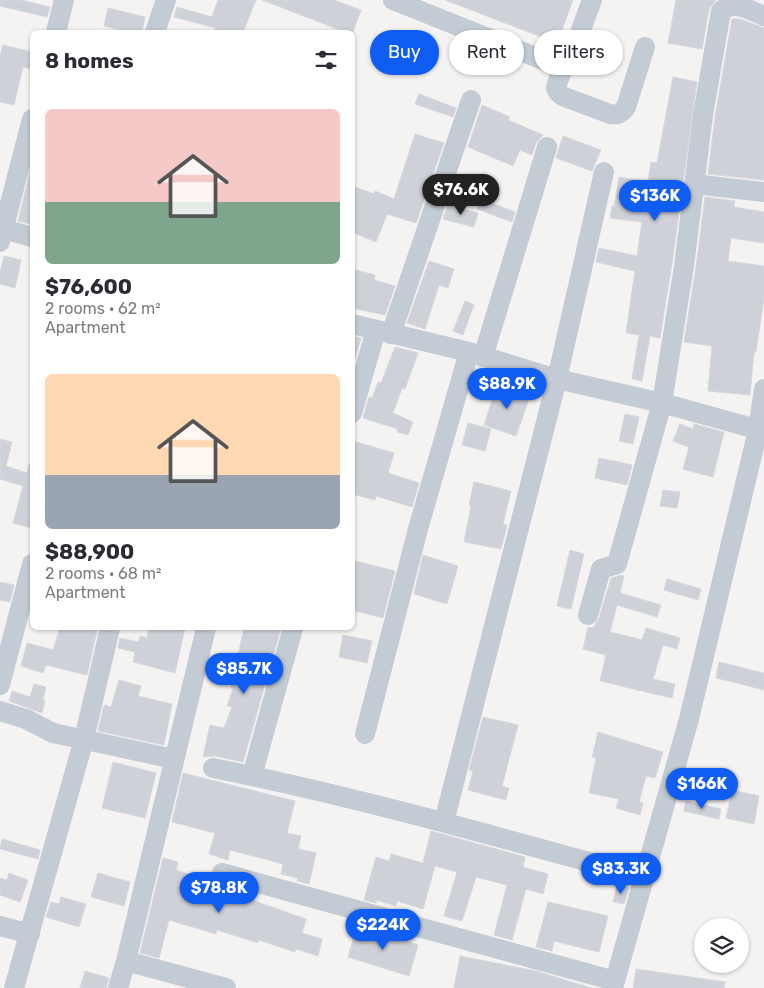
<!DOCTYPE html>
<meta charset="utf-8">
<style>
:root{--surface:#fff;--page:#f2f2f3;--text:#2b2b33;--muted:#7c7c81;--accent:#0f5df2}
body{margin:0;font-family:Rubik,sans-serif;background:var(--page);color:var(--text);height:100vh;display:flex;flex-direction:column;font-size:19px;white-space:nowrap}
*{box-sizing:border-box;margin:0}
p{font-size:16px;color:var(--muted)}
.icon{flex:none;width:28px;height:28px;fill:none;stroke:currentColor;stroke-width:2;stroke-linecap:round;stroke-linejoin:round}
.map{position:relative;flex:1;overflow:hidden}
.side{position:absolute;left:30px;top:30px;width:325px;height:600px;display:flex;flex-direction:column;background:var(--surface);border-radius:8px;box-shadow:0 1px 4px #0004}
.side>*{flex:none}
.hud{position:absolute;left:370px;top:30px;width:319px;height:45px;display:flex;gap:10px}
.controls{position:absolute;left:694px;top:918px;display:grid;gap:10px}
.controls a{display:grid;place-items:center;width:55px;height:55px;border-radius:50%;background:var(--surface);box-shadow:0 1px 4px #0004;font-size:25px}
.price{position:absolute;translate:-50% -42px;padding:0 11px;border-radius:18px;background:var(--accent);color:#fff;font-size:16px;line-height:32px;filter:drop-shadow(0 1px 2px #0008)}
.price::after{content:'';position:absolute;left:50%;top:30px;width:15px;height:11px;margin-left:-8px;background:inherit;clip-path:polygon(0 0,100% 0,50% 100%)}
.price.active{background:#222;color:#fff}
ul{padding:0;list-style:none}
li{display:grid;align-content:center;gap:10px;height:265px;padding:0 15px}
li span{display:grid;place-items:center;height:155px;border-radius:8px;color:#555}
li>.icon{margin-inline-start:auto}
span .icon{width:90px;height:90px;fill:#fffc;stroke-width:1}
li b{font-size:21px}
h2{display:flex;justify-content:space-between;align-items:center;height:60px;padding:0 15px;font-size:21px}
.tag{padding:0 18px;border-radius:22px;background:var(--surface);box-shadow:0 1px 4px #0004;font-size:18px;line-height:45px}
.tag.active{background:var(--accent);color:#fff}
.map>svg:first-child{display:block}
.building{fill:#ced1d8;stroke:#d6d8de}
.lines{fill:none;stroke-linecap:round;stroke-linejoin:round}
.minor{stroke:#c3cbd4;stroke-width:20}
</style>
<div class="map">
<svg width="764" height="988" viewBox="0 0 764 988">
<rect width="100%" height="100%" fill="#f5f3f2"/>
<path class="building" d="M0,0H21L50,7L47,17L0,6Z
M218,0H256L243,32H213L216,28L174,17L177,7L212,17Z
M262,0H334L361,10L352,34V32H345Z
M445,0H573L557,43Z
M676,0H716L709,9L702,49L668,43Z
M108,8L145,17L142,32H129L104,26Z
M732,19H740L764,28V180L708,174L715,117Z
M3,45L32,52V69L23,67L14,105L0,102V56Z
M673,77L697,82L672,264L660,338L650,336L642,381L632,379L639,335L626,333L635,271L596,262L599,248L637,256L642,222L610,218L612,206L614,207L619,177L648,182L651,162L657,163Z
M419,94L456,108L453,117L415,104Z
M482,105L510,117L508,120L543,135L536,143L532,155L520,150L513,166L468,147Z
M415,134L444,143L416,223L387,214L376,242L352,232V186L374,194L375,191L394,199Z
M563,136L601,150L592,171L556,158Z
M32,164V209L30,224L18,221Z
M705,197L735,201L734,207L764,212V243L731,238L728,261L764,266V298L756,352H754L750,395L708,391L712,346L684,342L696,267Z
M481,199L515,212L512,222L477,209Z
M448,205L478,213L474,227L443,219Z
M4,256L21,260L15,288L0,284V272Z
M429,261L454,269L448,288L439,285L425,329L407,323Z
M352,269L375,275L374,280L395,286L385,315L352,308Z
M465,301L474,305L463,335L453,331Z
M352,336L361,338L352,369Z
M395,347L418,353L405,389L402,388L393,413L413,422L408,435L397,432L398,429L363,418L369,397L372,398L378,382L381,383Z
M497,385L530,396L516,436L484,425Z
M625,414L639,417L633,444L619,441Z
M468,423L491,429L485,451L462,445Z
M680,424L693,429L694,424L724,432L713,477L683,469L689,447L673,441Z
M0,439L12,442L6,466L27,473L29,464L32,465V528L13,523L23,486L0,479Z
M356,442L394,453L388,473L419,483L412,507L376,496L375,500L352,494V453Z
M599,458L632,465L627,485L595,478Z
M474,482L511,491L503,524L507,525L501,549L464,542L471,506L469,505Z
M663,490L680,492L677,508L660,506Z
M570,550L584,554L571,609L557,606Z
M423,555L458,566L447,604L414,594Z
M355,561L395,571L383,618L352,610V568Z
M621,575L624,576L620,593L661,605L657,617L617,605L610,632L642,640L646,628L680,638L677,649L663,645L653,679L675,684L672,698L600,681L606,655L583,649L588,627L593,628L599,618L611,578Z
M667,579L701,589L698,600L664,590Z
M0,582L14,585L10,602L0,600Z
M60,628H94V630L97,631L87,675L46,665L43,673L21,666L27,643L53,650Z
M149,628H185L175,673L133,662L135,652L118,648L120,638L138,642L140,636L147,638Z
M244,628H281L243,762L215,756L203,757L210,725L224,728L232,707L227,706L233,689L231,688Z
M343,635L372,641L367,663L339,657Z
M719,662L764,673V690L716,678Z
M119,680L141,686L138,696L172,704L164,745L98,731L104,705L111,707Z
M34,684L46,687L43,700L45,701L42,713L9,701L12,691L30,697Z
M483,717L518,725L502,786L509,788L506,800L468,790L473,771L469,770Z
M598,732L663,752L655,778L646,776L639,802L643,803L640,815L616,808L619,799L589,793L596,758L592,757Z
M113,762L156,773L145,818L102,808Z
M183,773L295,801L287,833L301,836L298,849L316,853L309,884L297,881L298,878L281,874L283,864L230,850L228,860L209,854L215,833L172,822Z
M732,790L759,796L754,824L726,818Z
M686,801L721,809L719,819L684,811Z
M431,831L525,857L523,867L548,874L543,894L526,889L512,940L494,935L507,885L476,877L462,921L444,916L457,872L435,866L423,909L397,901L396,906L376,900V903L364,900L376,857L389,861L391,854L423,863Z
M2,839L40,850L38,859L0,849Z
M163,858L178,862L176,870L230,888L229,892L306,919L302,933L322,939L318,956L296,949L295,952L259,940L258,943L217,930L216,934L169,920L159,958L140,953Z
M9,873L28,880L20,902L0,895V878L7,880Z
M98,873L130,882L124,906L91,897Z
M617,886L629,888L624,904L613,902Z
M61,897L86,904L79,927L46,917L51,902L59,904Z
M548,902L608,916L599,952L554,941L552,951L536,947Z
M357,926L418,945L409,976L348,957Z
M460,956L536,971L592,988H454Z
M636,969L725,982L724,988H633Z
M85,971L109,978L106,988H80Z"/>
<g class="lines">
<path class="minor" d="M393,0L553,64L564,65
M592,0L571,57L564,65L557,84L556,88L558,92L562,96L610,114C618,116 621,113 626,107L645,47
M56,32L64,0
M155,32L166,0
M694,184L764,192
M0,228L32,237
M0,242L32,119
M352,324L469,352L557,379L662,403L764,431
M391,334L471,100
M483,357L547,147
M352,413L376,330
M588,615L601,569L617,564L662,403L684,266L703,115L721,11C734,0 750,10 764,16
M0,685L32,564
M0,711L26,719L53,733L174,759
M365,734L418,529L469,352
M213,768C359,797 501,838 644,877
M252,776L293,628
M444,822L557,379L604,172
M222,873L615,981
M0,926L30,934
M126,961L226,988
M14,988L84,739L110,628
M118,988L126,961L206,628
M613,988L689,719L758,430L764,389"/>
</g>
</svg>
<div class="controls">
<a><svg class="icon" aria-label="layers" viewBox="0 0 24 24"><path d="M12 4l9 5-9 5-9-5zM3 14l9 5 9-5"/></svg></a>
</div>
<b class="price active" style="left:461px;top:216px">$76.6K</b>
<b class="price" style="left:655px;top:222px">$136K</b>
<b class="price" style="left:507px;top:410px">$88.9K</b>
<b class="price" style="left:244px;top:695px">$85.7K</b>
<b class="price" style="left:702px;top:810px">$166K</b>
<b class="price" style="left:621px;top:895px">$83.3K</b>
<b class="price" style="left:219px;top:914px">$78.8K</b>
<b class="price" style="left:383px;top:951px">$224K</b>
<div class="hud">
<a class="tag active">Buy</a>
<a class="tag">Rent</a>
<a class="tag">Filters</a>
</div>
<section class="side">
<h2>8 homes<svg class="icon" aria-label="filters" viewBox="0 0 24 24"><path d="M4 7h16M4 17h16"/><circle cx="9" cy="7" r="2"/><circle cx="15" cy="17" r="2"/></svg></h2>
<ul>
<li><span style="background:linear-gradient(#f6c9c9 60%,#7fa58c 0)"><svg class="icon" aria-label="home" viewBox="0 0 24 24"><path d="M3 11l9-7 9 7M6 9v11h12V9"/></svg></span><div><b>$76,600</b><p>2 rooms · 62 m²</p><p>Apartment</p></div></li>
<li><span style="background:linear-gradient(#ffd9b3 65%,#9aa5b1 0)"><svg class="icon" aria-label="home" viewBox="0 0 24 24"><path d="M3 11l9-7 9 7M6 9v11h12V9"/></svg></span><div><b>$88,900</b><p>2 rooms · 68 m²</p><p>Apartment</p></div></li>
</ul>
</section>
</div>
